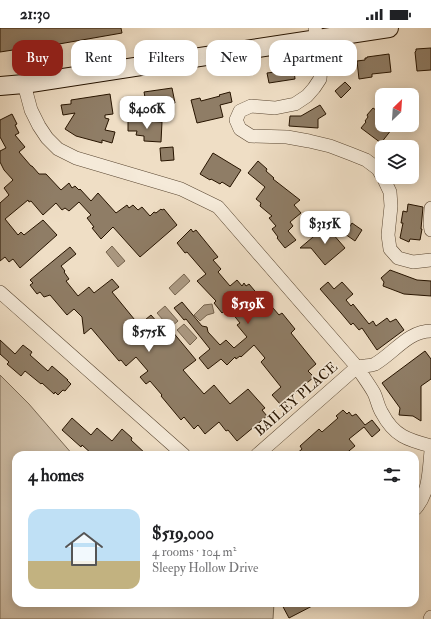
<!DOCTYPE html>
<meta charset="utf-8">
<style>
:root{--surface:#fff;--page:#f2f2f2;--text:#202124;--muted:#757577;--accent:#8f2418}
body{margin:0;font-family:"IM FELL Double Pica",serif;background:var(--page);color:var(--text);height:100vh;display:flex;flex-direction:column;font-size:15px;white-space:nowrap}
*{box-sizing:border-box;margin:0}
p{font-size:13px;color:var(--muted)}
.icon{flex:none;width:22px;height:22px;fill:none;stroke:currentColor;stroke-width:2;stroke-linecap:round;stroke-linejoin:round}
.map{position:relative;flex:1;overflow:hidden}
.details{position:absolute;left:12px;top:423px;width:407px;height:156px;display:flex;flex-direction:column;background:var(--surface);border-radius:12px;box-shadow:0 2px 10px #0003}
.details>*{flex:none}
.banner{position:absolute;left:12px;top:12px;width:407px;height:36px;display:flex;gap:8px}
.needle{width:26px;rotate:25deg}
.fabs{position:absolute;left:375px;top:60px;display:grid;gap:8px}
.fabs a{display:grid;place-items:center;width:44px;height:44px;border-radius:8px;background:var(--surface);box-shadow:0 2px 10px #0003;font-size:20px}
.price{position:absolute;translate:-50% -34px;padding:0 9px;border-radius:8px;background:#fff;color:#222;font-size:13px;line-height:26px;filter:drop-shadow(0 1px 2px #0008)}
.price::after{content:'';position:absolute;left:50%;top:24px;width:12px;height:9px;margin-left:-6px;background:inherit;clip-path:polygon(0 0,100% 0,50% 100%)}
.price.selected{background:var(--accent);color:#fff}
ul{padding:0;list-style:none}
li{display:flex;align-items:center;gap:12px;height:100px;padding:0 16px}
li span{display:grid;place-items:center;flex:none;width:112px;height:80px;border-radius:12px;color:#555}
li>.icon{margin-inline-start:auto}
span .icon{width:48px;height:48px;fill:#fffc;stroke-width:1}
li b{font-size:17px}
h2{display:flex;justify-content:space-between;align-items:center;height:48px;padding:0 16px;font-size:17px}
.chip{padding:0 14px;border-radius:12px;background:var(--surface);box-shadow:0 2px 10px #0003;font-size:14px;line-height:36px}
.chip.selected{background:var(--accent);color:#fff}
.status{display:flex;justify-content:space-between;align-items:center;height:28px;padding:0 20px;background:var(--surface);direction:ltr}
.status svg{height:11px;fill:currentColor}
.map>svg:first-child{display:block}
.green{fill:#cdbca4;stroke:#7a6852}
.water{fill:#ab9982;stroke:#76644e}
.building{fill:#8f7d66;stroke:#271400}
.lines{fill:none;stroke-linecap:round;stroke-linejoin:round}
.street-casing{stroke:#594631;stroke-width:14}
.secondary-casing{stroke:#271400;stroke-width:20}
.street{stroke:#f5ead9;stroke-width:13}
.secondary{stroke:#f5ead9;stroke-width:18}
.labels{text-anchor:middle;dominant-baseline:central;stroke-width:3.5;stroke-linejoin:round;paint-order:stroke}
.street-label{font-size:14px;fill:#271400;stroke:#f5ead9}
</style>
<div class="status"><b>21:30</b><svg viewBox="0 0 49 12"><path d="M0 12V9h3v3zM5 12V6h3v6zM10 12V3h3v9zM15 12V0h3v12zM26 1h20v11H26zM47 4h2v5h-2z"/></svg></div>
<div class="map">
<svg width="431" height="591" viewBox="0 0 431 591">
<rect width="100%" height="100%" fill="#efdec5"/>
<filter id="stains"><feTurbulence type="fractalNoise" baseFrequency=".005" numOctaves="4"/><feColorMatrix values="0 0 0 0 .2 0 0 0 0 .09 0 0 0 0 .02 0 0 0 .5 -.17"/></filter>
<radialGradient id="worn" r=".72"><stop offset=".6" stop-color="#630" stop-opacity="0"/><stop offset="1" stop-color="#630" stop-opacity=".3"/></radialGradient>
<path class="green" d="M0,347L29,376L73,427H16V575H274L273,591H0Z"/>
<path class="water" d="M112,218L125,233L118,239L106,224Z
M184,246L190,253L175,267L169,260Z
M212,276L214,285L207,287L200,293L194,287L204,277Z
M165,278L178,293L170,300L157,285Z
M184,296L197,310L190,317L177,302Z"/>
<path class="building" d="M0,0H121L122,5L36,20L26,21V20L0,24Z
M431,20V42L417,43L415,24L416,23V21Z
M389,26L391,44L372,46V49L359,51L357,33L365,32V30H367V29Z
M294,41L295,51L269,55L267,45L275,44V43Z
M345,54L351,60L341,70L335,63Z
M172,60L175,75L147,80L144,64Z
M230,64L232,74L220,77L223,89L197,95L191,72L200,70L201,73L220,68L219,67Z
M110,66L113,86L105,87V90L109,91L105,102L115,104L112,115L102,112V115L76,108L65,101L75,85L63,87L61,77L71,76V72Z
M320,77L326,86L318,91V100L289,98L290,88H301Z
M373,80L382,86V97H395L381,115L361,100L366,94L365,93L368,89L367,87Z
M12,86L17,96L15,97L19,105L15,107L25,119L19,124L31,138H32L39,146H46L61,162L69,155L72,160L75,158L79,162L80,161L91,173L98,165L116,185L127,177L129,180L133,177L138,182L142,179L150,188L154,184L156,185L161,181L162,182L164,181L177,197L140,229L113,199L101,211L92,200L94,199L87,190L91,187L79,174L69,183L65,180L62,182L56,175L43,187L31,173L29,174L28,172L5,191L18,207L21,204L24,207L43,192L57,207L20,240L13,231L9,234L5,229L0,233V175L9,167L4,160L13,152L4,142L0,134V123L6,120L0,109V92Z
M128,92L162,94L161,114L144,113V108L136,107L137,103H128Z
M173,119L174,132L161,133L160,120Z
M213,125L241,142L230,159L222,154L220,156L211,151L210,152L200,146Z
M258,133L267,141L266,143L274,150L273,151L300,172L294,177L301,185L290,194L293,198L288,203L296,212L285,220L277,210L278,209L272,201L276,198L269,190L272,188L260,178L261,175L256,171L265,159L248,145Z
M408,176L423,179L421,201H422L420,212L410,211L409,214L400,210L403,195H401L403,183L407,184Z
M352,195L362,202L355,213L345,206Z
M326,198L345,220L325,237L311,220H300Z
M191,201L193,204L196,202L218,229L213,232L221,241L218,244L230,258L237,252L242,258L244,255L246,258L249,256L265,275L267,273L279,287L282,285L295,301L291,305L316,336L308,343L314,349L281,377L272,367L281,359L261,334L265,330L254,317L241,329L240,328L236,331L235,329L227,337L221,331L208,341L199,330L210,321L186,291L184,292L174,280L182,274L202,298L207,299L208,304L220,317L226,312L234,320L247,309L237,297L240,295L228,280L222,285L214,275L216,273L197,253L206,246L187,224L185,225L177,215Z
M70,219L76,226L61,238L65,243L64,244L69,251L66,253L78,268L89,259L94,265L112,251L119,259L112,264L139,297L151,287L164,302L167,300L170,305L172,303L196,332L183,342L204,366L214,357L230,376L248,361L265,380L262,382L267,388L237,413L228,402L226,403L219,394L205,406L198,397L194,401L184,389L181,392L161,368L162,367L150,353L146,356L140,349L148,343L136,329L126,338L121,332L119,333L91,300L84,306L82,289L74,281L67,287L50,267L44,269L40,264L37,266L30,257L33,255L30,252Z
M390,242L417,252L431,253V268L404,266L383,258L384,254L381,250Z
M328,254L334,261L342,254L353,266L346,272L351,278L353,276L369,296L373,293L376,298L387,290L390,294L396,291L404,302L377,322L362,300L359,302L353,295L351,297L341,285L320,261Z
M0,312L15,326L23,317L32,324L30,327L48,343L52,338L68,352H67L71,356L70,357L65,363L63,362L58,367L55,364L54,366L42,355L41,356L25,343L21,348L7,336L9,334L0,326Z
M425,323L431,331V351L421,358V393L413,388L399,387L400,380L382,355Z
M343,382L347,386L349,384L352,388L356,386L365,397L372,392L380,402L372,409L364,399L349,411L355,418L344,427H295L302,421L300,418L319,401L322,404L338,390L336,388Z
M72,390L91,407L97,400L112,413L122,401L132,410L131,412L147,427H93L82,417L81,419L62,402Z
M281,575H318L289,590Z"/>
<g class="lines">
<defs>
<path id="street" d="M315,0L317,11L322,26L320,51L314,60L307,68L295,76L275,80L251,78L240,83L236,92L240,101L251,108L287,109L309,113L330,118L351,126L366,132L378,141L382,148
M24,56L31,82L39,98L47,110L58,121L76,130L181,161L218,179L357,339C362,347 369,356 374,365C377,371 378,379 382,385C394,408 408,412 431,418
M383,149L390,164L391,178L388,207L390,221L398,230L413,234L431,232
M431,180L430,196L431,202
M0,264L184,427
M257,427L357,339C362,338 370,338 375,336C394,325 408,303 431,303
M415,481C429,466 429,443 431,423
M430,591L431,589"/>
<path id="secondary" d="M0,58L24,56L389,0"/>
</defs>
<use href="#street" class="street-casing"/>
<use href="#secondary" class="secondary-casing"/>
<use href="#street" class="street"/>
<use href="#secondary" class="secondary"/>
</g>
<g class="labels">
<g class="street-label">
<text transform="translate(296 371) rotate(-41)">BAILEY PLACE</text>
</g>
</g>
<rect width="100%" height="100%" filter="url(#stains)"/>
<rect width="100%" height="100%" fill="url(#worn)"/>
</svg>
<div class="fabs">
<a><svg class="needle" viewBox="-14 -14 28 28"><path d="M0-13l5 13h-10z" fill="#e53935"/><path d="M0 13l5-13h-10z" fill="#757577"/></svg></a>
<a><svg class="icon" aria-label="layers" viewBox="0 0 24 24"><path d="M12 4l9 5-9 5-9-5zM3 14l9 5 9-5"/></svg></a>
</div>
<b class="price" style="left:147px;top:102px">$406K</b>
<b class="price" style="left:325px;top:217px">$315K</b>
<b class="price selected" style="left:248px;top:297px">$519K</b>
<b class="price" style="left:149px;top:325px">$575K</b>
<div class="banner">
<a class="chip selected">Buy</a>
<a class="chip">Rent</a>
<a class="chip">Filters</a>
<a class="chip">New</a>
<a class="chip">Apartment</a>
</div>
<section class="details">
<h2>4 homes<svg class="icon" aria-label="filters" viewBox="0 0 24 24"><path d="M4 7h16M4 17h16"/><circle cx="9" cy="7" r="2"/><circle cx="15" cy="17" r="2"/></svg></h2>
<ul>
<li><span style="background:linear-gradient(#bfe0f5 65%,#c2b280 0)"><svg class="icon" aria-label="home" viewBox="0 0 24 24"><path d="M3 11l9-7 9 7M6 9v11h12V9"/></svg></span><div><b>$519,000</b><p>4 rooms · 104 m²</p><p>Sleepy Hollow Drive</p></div></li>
</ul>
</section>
</div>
